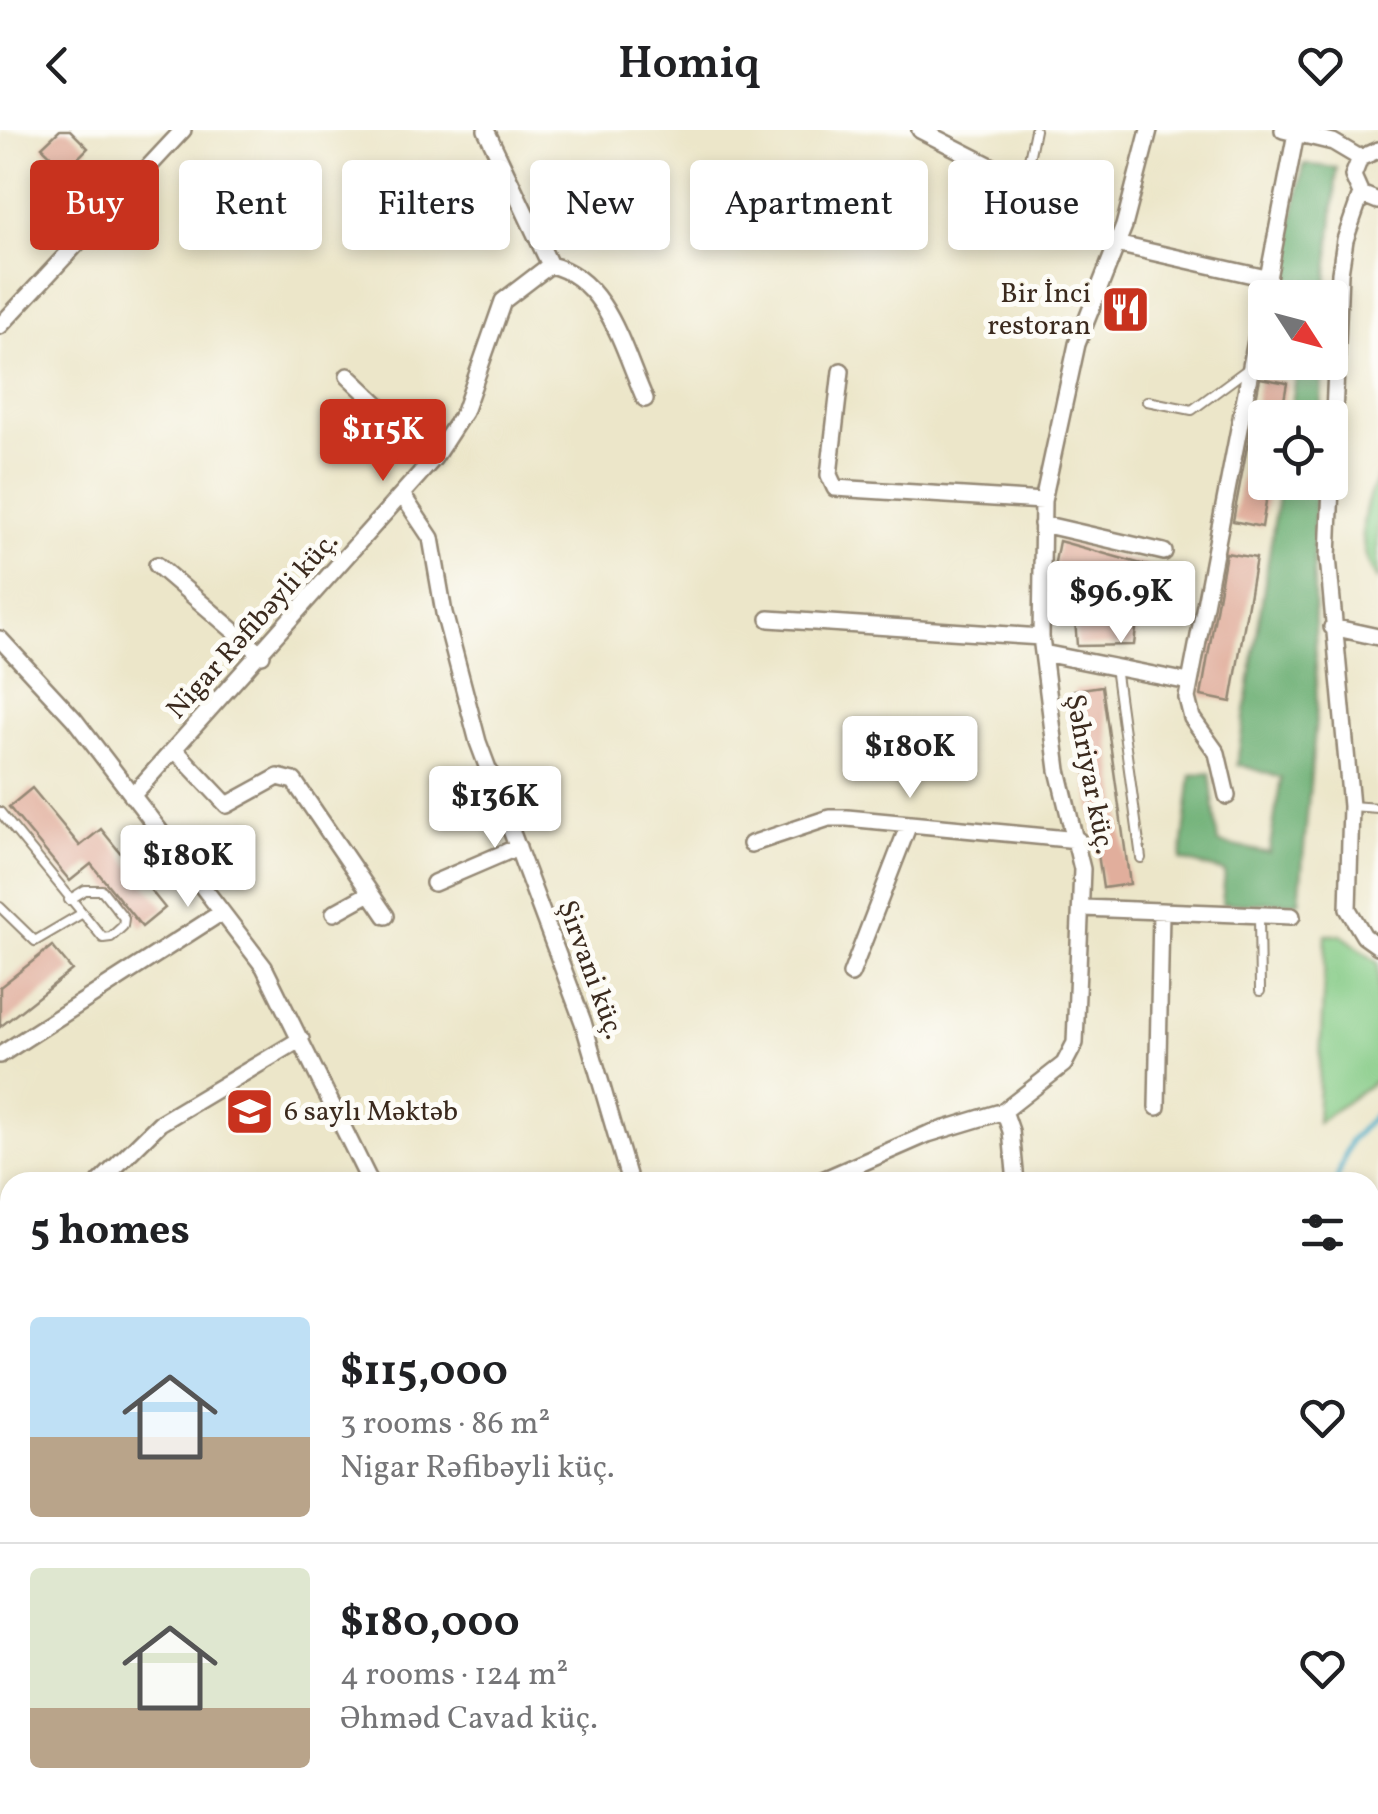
<!DOCTYPE html>
<meta charset="utf-8">
<style>
:root{--surface:#fff;--page:#f6f6f6;--text:#202124;--muted:#757577;--line:#e0e0e0;--accent:#c8321e}
body{margin:0;font-family:Vollkorn,serif;background:var(--page);color:var(--text);height:100vh;display:flex;flex-direction:column;font-size:38px;white-space:nowrap}
*{box-sizing:border-box;margin:0}
p{font-size:32px;color:var(--muted)}
.icon{flex:none;width:55px;height:55px;fill:none;stroke:currentColor;stroke-width:2;stroke-linecap:round;stroke-linejoin:round}
.map{position:relative;flex:1;overflow:hidden}
.panel{position:absolute;left:0px;top:1042px;width:1380px;height:642px;display:flex;flex-direction:column;background:var(--surface);border-radius:30px 30px 0 0;box-shadow:0 5px 15px #0003}
.panel>*{flex:none}
.banner{position:absolute;left:30px;top:30px;width:1320px;height:90px;display:flex;gap:20px}
.needle{width:65px;rotate:126deg}
.tools{position:absolute;left:1248px;top:150px;display:grid;gap:20px}
.tools a{display:grid;place-items:center;width:100px;height:100px;border-radius:10px;background:var(--surface);box-shadow:0 5px 15px #0003;font-size:50px}
.price{position:absolute;translate:-50% -85px;padding:0 22px;border-radius:10px;background:#fff;color:#222;font-size:32px;line-height:65px;filter:drop-shadow(0 2px 5px #0008)}
.price::after{content:'';position:absolute;left:50%;top:60px;width:30px;height:22px;margin-left:-15px;background:inherit;clip-path:polygon(0 0,100% 0,50% 100%)}
.price.selected{background:var(--accent);color:#fff}
ul{padding:0;list-style:none}
li{display:flex;align-items:center;gap:30px;height:250px;padding:0 30px}
li+li{border-top:2px solid var(--line)}
li span{display:grid;place-items:center;flex:none;width:280px;height:200px;border-radius:10px;color:#555}
li>.icon{margin-inline-start:auto}
span .icon{width:120px;height:120px;fill:#fffc;stroke-width:1}
li b{font-size:42px}
h2{display:flex;justify-content:space-between;align-items:center;height:120px;padding:0 30px;font-size:42px}
.pill{padding:0 35px;border-radius:10px;background:var(--surface);box-shadow:0 5px 15px #0003;font-size:35px;line-height:90px}
.pill.selected{background:var(--accent);color:#fff}
header{display:flex;justify-content:space-between;align-items:center;height:130px;padding:0 30px;background:var(--surface);font-size:45px;font-weight:600}
.map>svg:first-child{display:block}
.green{fill:#85cb86;stroke:#607a52;stroke-width:2.5}
.forest{fill:#6caf73;stroke:#546c48;stroke-width:2.5}
.lines{fill:none;stroke-linecap:round;stroke-linejoin:round}
.stream{stroke:#44aac4;stroke-width:5}
.building{fill:#e1ae9c}
.service-casing{stroke:#948874;stroke-width:12}
.minor-casing{stroke:#948874;stroke-width:20}
.tertiary-casing{stroke:#948874;stroke-width:25}
.service{stroke:#fff;stroke-width:8}
.minor{stroke:#fff;stroke-width:15}
.tertiary{stroke:#fff;stroke-width:20}
.labels{text-anchor:middle;dominant-baseline:central;stroke-width:10;stroke-linejoin:round;paint-order:stroke}
.poi-label{font-size:28px;fill:#3b2a1e;stroke:#fdfcf7;text-anchor:end}
.street-label{font-size:28px;fill:#3b2a1e;stroke:#fdfcf7}
</style>
<header><svg class="icon" aria-label="back" viewBox="0 0 24 24"><path d="M15 5l-7 7 7 7"/></svg>Homiq<svg class="icon" aria-label="heart" viewBox="0 0 24 24"><path d="M12 20l-8-8c-3-5 5-10 8-4 3-6 11-1 8 4z"/></svg></header>
<div class="map">
<svg width="1378" height="1684" viewBox="0 0 1378 1684">
<rect width="100%" height="100%" fill="#fdfcf7"/>
<filter id="ink" filterUnits="userSpaceOnUse"><feTurbulence type="fractalNoise" baseFrequency=".01" numOctaves="2"/><feDisplacementMap in="SourceGraphic" scale="20" xChannelSelector="R" yChannelSelector="G"/><feConvolveMatrix kernelMatrix="1 2 1 2 8 2 1 2 1" color-interpolation-filters="sRGB"/></filter>
<filter id="wash" filterUnits="userSpaceOnUse"><feTurbulence type="fractalNoise" baseFrequency=".0048" numOctaves="4" result="noise"/><feDisplacementMap in="SourceGraphic" scale="40" xChannelSelector="R" yChannelSelector="G"/><feGaussianBlur stdDeviation="2.25" result="paint"/><feColorMatrix in="noise" values="0 0 0 0 0 0 0 0 0 0 0 0 0 0 0 0 0 1.4 0 .05"/><feComposite in="paint" operator="in"/></filter>
<g filter="url(#wash)">
<rect width="100%" height="100%" fill="#ece6c9"/>
<path class="green" d="M1378,346V451C1355,418 1361,380 1378,346Z
M1326,805H1342L1378,833V949L1317,993Z"/>
<path class="forest" d="M1304,34L1337,38L1326,167H1277Z
M1298,233H1323L1320,287H1290Z
M1280,353H1316L1313,415L1317,578L1299,772L1222,774L1225,742L1181,730L1191,645L1210,643L1218,713L1269,723L1281,648L1237,634Z"/>
<g class="lines">
<path class="stream" d="M1336,1052L1350,1011L1378,982
M1319,1684L1321,1675"/>
</g>
<g id="blocks">
<path class="building" d="M60,0H70L88,18L66,40L42,17Z
M1260,248L1287,253L1281,288H1265V352H1269L1262,397L1233,391Z
M1059,411L1185,446L1177,476L1140,466L1134,515L1077,516L1072,447L1053,442Z
M1226,423L1256,428L1231,572L1201,566Z
M1102,556L1130,754L1103,758L1074,560Z
M32,658L80,716L101,699L165,778L142,797L91,734L70,751L9,677Z
M52,816L72,840L0,897V857Z"/>
</g>
</g>
<g filter="url(#ink)">
<use href="#blocks" fill-opacity="0" stroke="#948874" stroke-width="2.5"/>
<g class="lines">
<defs>
<path id="service" d="M1024,53L1035,0
M1147,271L1192,280L1249,238
M1115,537L1141,728
M1351,676L1378,678
M0,682L103,808L111,807L123,796L124,788L102,760H85L69,770
M0,777L35,811L81,784
M1259,786L1260,861
M1357,1675L1359,1684"/>
<path id="minor" d="M920,0L1024,53L1116,114L1266,148
M1283,0L1333,12L1360,28
M1378,20L1360,28L1353,46L1361,64L1378,71
M1361,64L1345,110L1340,143L1328,427L1351,676L1348,779L1364,806L1378,816
M550,135C607,148 623,220 645,269
M0,196L183,0
M841,241L829,345L835,358L1043,371
M348,246L434,328
M403,366L431,408L444,483L478,612L583,892L630,1052
M1042,394L1164,422
M157,435L262,525
M769,489L1041,507
M1332,497L1378,507
M0,509L74,589L264,837L370,1052
M1043,523L1189,552
M176,621L227,675L278,647L294,651L386,786
M132,666L434,328L464,282L503,171L550,135L486,0
M1227,666L1217,623L1192,588L1187,568L1296,3
M751,714L829,688H847L1078,710
M434,753L518,717
M1083,778L1292,786
M334,783L370,763
M851,844L909,694
M0,925L219,784
M1157,977L1161,783
M1004,981L1064,934L1075,913L1082,739L1058,640L1041,507L1043,371L1077,214L1124,96L1149,0
M100,1052L160,993L301,909
M818,1052L928,1004L1004,981L1011,1001L1016,1052
M1370,1319L1378,1299
M0,1525L10,1520
M703,1675L707,1684
M1055,1684L1057,1675"/>
<path id="tertiary" d="M0,1120L10,1138
M226,1675L228,1684"/>
</defs>
<use href="#service" class="service-casing"/>
<use href="#minor" class="minor-casing"/>
<use href="#tertiary" class="tertiary-casing"/>
<use href="#service" class="service"/>
<use href="#minor" class="minor"/>
<use href="#tertiary" class="tertiary"/>
</g>
</g>
<defs>
<symbol id="restaurant-square" viewBox="-11 -11 22 22"><rect x="-9" y="-9" width="18" height="18" rx="4" fill="#c8321e" stroke="#fdfcf7"/><path d="M-5-6h1v4h1v-4h1v4h1v-4h1v5L-1.5 .5V6h-2V.5L-5-1ZM5-6V6H3V1.5H1.5Q1.5-4 5-6Z" fill="#fff"/></symbol>
<symbol id="school-square" viewBox="-11 -11 22 22"><rect x="-9" y="-9" width="18" height="18" rx="4" fill="#c8321e" stroke="#fdfcf7"/><path d="M0-5L7-2L0 1L-7-2ZM-4 1L0 2.5L4 1V4Q0 6-4 4Z" fill="#fff"/></symbol>
</defs>
<g fill-rule="evenodd">
<use href="#restaurant-square" x="1098" y="152" width="55" height="55"/>
<use href="#school-square" x="222" y="954" width="55" height="55"/>
</g>
<g class="labels">
<g class="poi-label">
<text x="1091" y="164">Bir İnci<tspan x="1091" dy="32">restoran</tspan></text>
<text x="284" y="982" text-anchor="start">6 saylı Məktəb</text>
</g>
<g class="street-label">
<text transform="translate(253 496) rotate(-48)">Nigar Rəfibəyli küç.</text>
<text transform="translate(1089 644) rotate(79)">Şəhriyar küç.</text>
<text transform="translate(590 840) rotate(70)">Şirvani küç.</text>
</g>
</g>
</svg>
<div class="tools">
<a><svg class="needle" viewBox="-14 -14 28 28"><path d="M0-13l5 13h-10z" fill="#e53935"/><path d="M0 13l5-13h-10z" fill="#757577"/></svg></a>
<a><svg class="icon" aria-label="locate" viewBox="0 0 24 24"><circle cx="12" cy="12" r="6"/><path d="M12 2v4M12 18v4M2 12h4M18 12h4"/></svg></a>
</div>
<b class="price selected" style="left:383px;top:354px">$115K</b>
<b class="price" style="left:1121px;top:516px">$96.9K</b>
<b class="price" style="left:910px;top:671px">$180K</b>
<b class="price" style="left:495px;top:721px">$136K</b>
<b class="price" style="left:188px;top:780px">$180K</b>
<div class="banner">
<a class="pill selected">Buy</a>
<a class="pill">Rent</a>
<a class="pill">Filters</a>
<a class="pill">New</a>
<a class="pill">Apartment</a>
<a class="pill">House</a>
</div>
<section class="panel">
<h2>5 homes<svg class="icon" aria-label="filters" viewBox="0 0 24 24"><path d="M4 7h16M4 17h16"/><circle cx="9" cy="7" r="2"/><circle cx="15" cy="17" r="2"/></svg></h2>
<ul>
<li><span style="background:linear-gradient(#bfe0f5 60%,#b9a48a 0)"><svg class="icon" aria-label="home" viewBox="0 0 24 24"><path d="M3 11l9-7 9 7M6 9v11h12V9"/></svg></span><div><b>$115,000</b><p>3 rooms · 86 m²</p><p>Nigar Rəfibəyli küç.</p></div><svg class="icon" aria-label="heart" viewBox="0 0 24 24"><path d="M12 20l-8-8c-3-5 5-10 8-4 3-6 11-1 8 4z"/></svg></li>
<li><span style="background:linear-gradient(#dfe7d0 70%,#b9a48a 0)"><svg class="icon" aria-label="home" viewBox="0 0 24 24"><path d="M3 11l9-7 9 7M6 9v11h12V9"/></svg></span><div><b>$180,000</b><p>4 rooms · 124 m²</p><p>Əhməd Cavad küç.</p></div><svg class="icon" aria-label="heart" viewBox="0 0 24 24"><path d="M12 20l-8-8c-3-5 5-10 8-4 3-6 11-1 8 4z"/></svg></li>
</ul>
</section>
</div>
